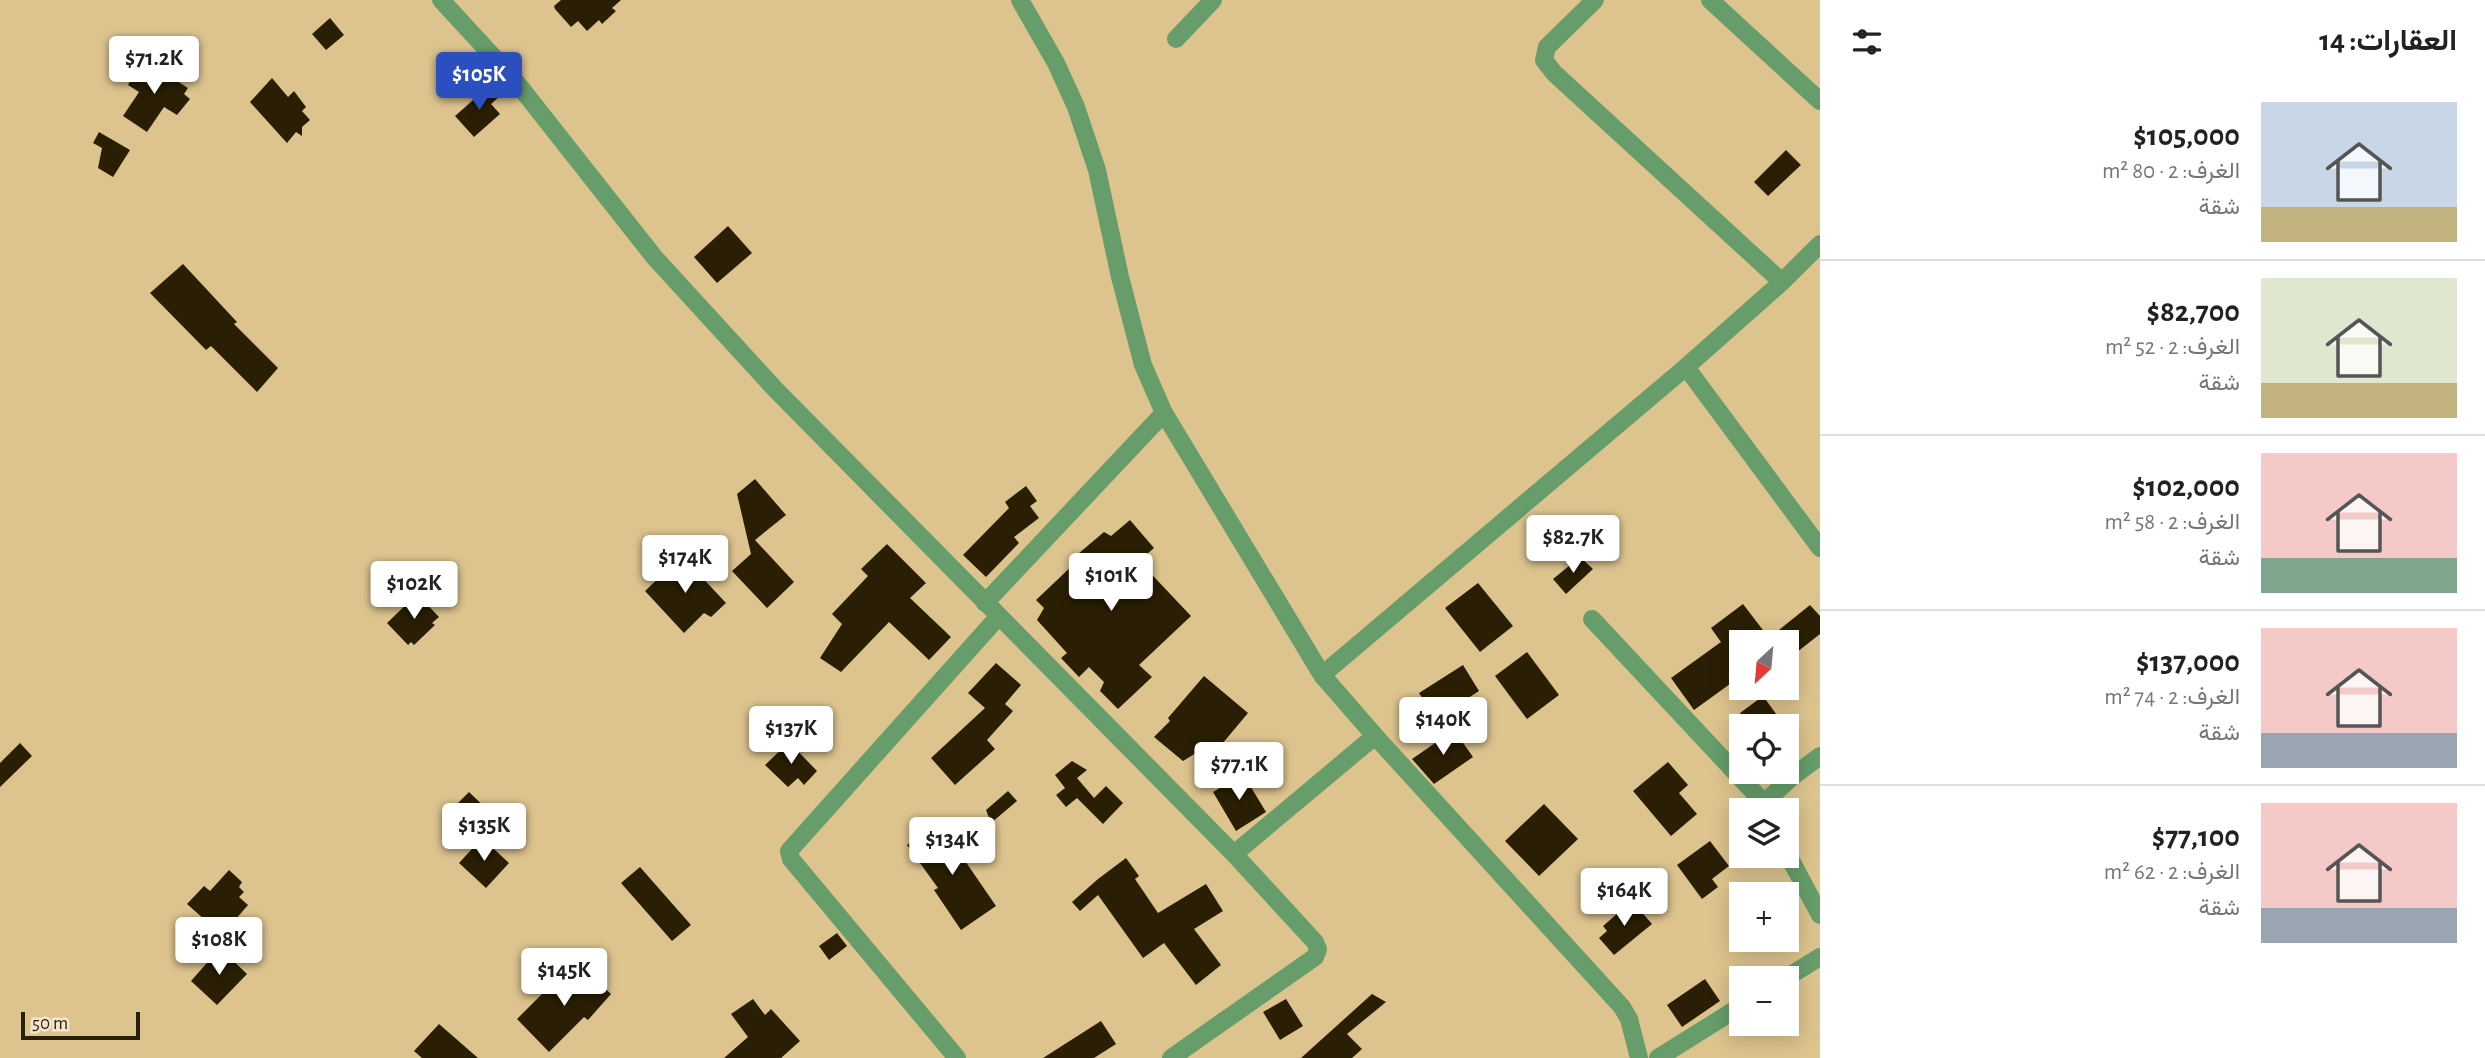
<!DOCTYPE html>
<html lang="ar">
<meta charset="utf-8">
<style>
:root{--surface:#fff;--page:#f2f2f2;--text:#222;--muted:#767676;--line:#e0e0e0;--accent:#2b4fbf}
body{margin:0;font-family:"Alegreya Sans",Vazirmatn,sans-serif;background:var(--page);color:var(--text);direction:rtl;height:100vh;display:flex;flex-direction:column;font-size:26px;white-space:nowrap}
*{box-sizing:border-box;margin:0}
p{font-size:23px;color:var(--muted)}
.icon{flex:none;width:38px;height:38px;fill:none;stroke:currentColor;stroke-width:2;stroke-linecap:round;stroke-linejoin:round}
.map{position:relative;flex:1;overflow:hidden;direction:ltr}
.panel{display:flex;flex-direction:column;background:var(--surface);width:665px}
.panel>*{flex:none}
.needle{width:46px;rotate:206deg}
.buttons{position:absolute;left:1729px;top:630px;display:grid;gap:14px}
.buttons a{display:grid;place-items:center;width:70px;height:70px;border-radius:0px;background:var(--surface);box-shadow:0 4px 18px #0003;font-size:35px}
.scale{position:absolute;left:21px;bottom:18px;width:119px;box-sizing:border-box;padding-left:7px;border:4px solid #291f0a;border-top:0;font-size:19px;line-height:24px;white-space:nowrap;color:#291f0a;-webkit-text-stroke:5px #f3e6cc;paint-order:stroke}
.price{position:absolute;translate:-50% -60px;padding:0 16px;border-radius:7px;background:#fff;color:#222;font-size:23px;line-height:46px;filter:drop-shadow(0 2px 4px #0008)}
.price::after{content:'';position:absolute;left:50%;top:42px;width:21px;height:16px;margin-left:-10px;background:inherit;clip-path:polygon(0 0,100% 0,50% 100%)}
.price.current{background:var(--accent);color:#fff}
ul{padding:0;list-style:none}
li{display:flex;align-items:center;gap:21px;height:175px;padding:0 28px}
li+li{border-top:2px solid var(--line)}
li span{display:grid;place-items:center;flex:none;width:196px;height:140px;border-radius:0px;color:#555}
li>.icon{margin-inline-start:auto}
span .icon{width:84px;height:84px;fill:#fffc;stroke-width:1}
li b{font-size:30px}
h2{display:flex;justify-content:space-between;align-items:center;height:84px;padding:0 28px;font-size:30px}
main{display:flex;flex:1;min-height:0}
.map>svg:first-child{display:block}
.building{fill:#2a1f04}
.lines{fill:none;stroke-linecap:round;stroke-linejoin:round}
.street{stroke:#669d6a;stroke-width:18}
</style>
<main>
<section class="panel">
<h2>العقارات: 14<svg class="icon" aria-label="filters" viewBox="0 0 24 24"><path d="M4 7h16M4 17h16"/><circle cx="9" cy="7" r="2"/><circle cx="15" cy="17" r="2"/></svg></h2>
<ul>
<li><span style="background:linear-gradient(#c9d6e8 75%,#c2b280 0)"><svg class="icon" aria-label="home" viewBox="0 0 24 24"><path d="M3 11l9-7 9 7M6 9v11h12V9"/></svg></span><div><b>$105,000</b><p>الغرف: 2 · 80 m²</p><p>شقة</p></div></li>
<li><span style="background:linear-gradient(#dfe7d0 75%,#c2b280 0)"><svg class="icon" aria-label="home" viewBox="0 0 24 24"><path d="M3 11l9-7 9 7M6 9v11h12V9"/></svg></span><div><b>$82,700</b><p>الغرف: 2 · 52 m²</p><p>شقة</p></div></li>
<li><span style="background:linear-gradient(#f6c9c9 75%,#7fa58c 0)"><svg class="icon" aria-label="home" viewBox="0 0 24 24"><path d="M3 11l9-7 9 7M6 9v11h12V9"/></svg></span><div><b>$102,000</b><p>الغرف: 2 · 58 m²</p><p>شقة</p></div></li>
<li><span style="background:linear-gradient(#f6c9c9 75%,#9aa5b1 0)"><svg class="icon" aria-label="home" viewBox="0 0 24 24"><path d="M3 11l9-7 9 7M6 9v11h12V9"/></svg></span><div><b>$137,000</b><p>الغرف: 2 · 74 m²</p><p>شقة</p></div></li>
<li><span style="background:linear-gradient(#f6c9c9 75%,#9aa5b1 0)"><svg class="icon" aria-label="home" viewBox="0 0 24 24"><path d="M3 11l9-7 9 7M6 9v11h12V9"/></svg></span><div><b>$77,100</b><p>الغرف: 2 · 62 m²</p><p>شقة</p></div></li>
</ul>
</section>
<div class="map">
<svg width="1820" height="1058" viewBox="0 0 1820 1058">
<rect width="100%" height="100%" fill="#ddc48f"/>
<path class="building" d="M561,0H621L612,8L616,11L602,24L599,20L587,31L578,21L571,27L555,9L554,6Z
M330,18L344,35L326,50L312,34Z
M142,59L188,88L184,94L190,99L177,115L164,107L147,132L123,116L139,92L128,85Z
M272,78L288,97L294,91L306,107L302,111L310,120L302,127V136L296,132L287,143L250,102Z
M489,86L499,97L491,104L500,114L474,137L455,116Z
M99,132L130,150L113,177L98,168L102,148L93,143Z
M1786,150L1801,165L1768,196L1754,182Z
M728,226L752,253L717,283L694,257Z
M183,264L237,322L234,324L278,368L257,392L211,346L206,350L150,293Z
M755,479L786,515L755,540L794,582L767,608L732,571L751,554L737,494Z
M1026,486L1037,501L1030,506L1039,518L1014,537L1019,543L986,577L963,555L1009,508L1005,502Z
M1130,520L1154,548L1139,561L1191,616L1139,665L1152,677L1118,709L1100,691L1104,682L1089,667L1079,677L1061,658L1067,653L1037,620L1044,608L1036,600L1075,563L1072,559L1104,532L1111,536Z
M887,544L926,583L910,598L951,637L929,660L889,622L841,672L820,658L842,624L832,614L868,576L861,569Z
M682,556L726,603L711,617L704,613L684,633L645,591Z
M1580,557L1593,569L1566,594L1553,579Z
M1478,583L1513,626L1480,652L1445,608Z
M417,594L439,617L432,623L435,625L414,645L411,642L408,645L387,623Z
M1743,604L1769,638L1810,605L1820,616V634L1792,656L1787,650V642H1741V676L1694,710L1671,678L1721,642L1711,628Z
M1527,652L1559,695L1527,719L1495,676Z
M996,663L1021,685L1005,704L1013,711L987,740L995,749L955,785L931,758L985,708L968,693Z
M1463,665L1479,691L1436,719L1419,693Z
M1204,676L1248,713L1207,762L1196,753L1183,761L1154,737L1170,721L1168,718Z
M1763,696L1785,726H1749L1740,713Z
M1454,730L1473,757L1434,784L1412,759Z
M789,742L817,771L804,785L798,778L788,787L765,765Z
M20,743L32,756L0,787V763Z
M1072,761L1087,770L1077,778L1094,798L1106,786L1123,803L1103,824L1077,798L1066,807L1056,795L1065,788L1055,775Z
M1668,762L1688,785L1679,793L1697,814L1671,836L1633,791Z
M1243,774L1266,812L1236,831L1213,792Z
M1008,791L1017,801L991,823L986,810Z
M469,792L494,816L476,835L451,810Z
M1544,804L1578,839L1539,876L1505,841Z
M939,823L996,906L961,930L934,890L938,888L907,845Z
M482,838L509,863L486,888L459,863Z
M1710,841L1729,866L1712,879L1718,887L1702,899L1677,865Z
M1126,858L1139,876L1135,879L1158,913L1206,884L1223,911L1194,929L1221,965L1196,985L1164,943L1143,958L1098,895L1080,911L1072,902L1098,879Z
M640,867L691,925L672,941L621,883Z
M229,870L242,882L239,887L244,892L239,897L248,905L222,935L187,904L204,886L210,891Z
M1632,901L1652,924L1614,955L1599,938L1607,931L1603,926Z
M837,933L847,946L829,960L819,946Z
M220,948L247,974L217,1005L191,981Z
M579,964L611,994L588,1020L584,1017L549,1052L517,1019L547,989L551,994Z
M1705,979L1720,1001L1682,1027L1667,1005Z
M1372,994L1386,1002L1347,1034L1362,1049L1352,1058H1301Z
M753,999L765,1015L771,1009L800,1041L781,1058H724L748,1037L731,1014Z
M1286,999L1303,1026L1280,1040L1263,1012Z
M1101,1021L1116,1044L1094,1058H1043Z
M439,1024L478,1058H422L414,1051Z"/>
<g class="lines">
<path class="street" d="M441,0L513,78L655,258L775,389L1234,854L1375,736
M1020,0L1056,63L1076,107L1097,170L1120,277L1143,365L1164,413L1322,675L1375,736L1622,1007L1629,1019L1639,1058
M1595,0L1547,47L1544,60L1554,73L1782,282
M1710,0L1820,101
M1176,39L1213,0
M1686,367L1820,548
M985,603L1164,413
M1592,619L1764,803
M1322,675L1686,367L1782,282L1820,244
M1766,810L1764,803L1792,777L1820,756
M1787,853L1820,915
M1786,978L1820,957
M957,1058L791,859L789,851L999,616
M1171,1058L1315,957L1318,949L1315,942L1234,854
M1658,1058L1741,1006"/>
</g>
</svg>
<div class="buttons">
<a><svg class="needle" viewBox="-14 -14 28 28"><path d="M0-13l5 13h-10z" fill="#e53935"/><path d="M0 13l5-13h-10z" fill="#767676"/></svg></a>
<a><svg class="icon" aria-label="locate" viewBox="0 0 24 24"><circle cx="12" cy="12" r="6"/><path d="M12 2v4M12 18v4M2 12h4M18 12h4"/></svg></a>
<a><svg class="icon" aria-label="layers" viewBox="0 0 24 24"><path d="M12 4l9 5-9 5-9-5zM3 14l9 5 9-5"/></svg></a>
<a>+</a>
<a>−</a>
</div>
<div class="scale">50 m</div>
<b class="price" style="left:154px;top:96px">$71.2K</b>
<b class="price current" style="left:479px;top:112px">$105K</b>
<b class="price" style="left:1573px;top:575px">$82.7K</b>
<b class="price" style="left:685px;top:595px">$174K</b>
<b class="price" style="left:1111px;top:613px">$101K</b>
<b class="price" style="left:414px;top:621px">$102K</b>
<b class="price" style="left:1443px;top:757px">$140K</b>
<b class="price" style="left:791px;top:766px">$137K</b>
<b class="price" style="left:1239px;top:802px">$77.1K</b>
<b class="price" style="left:484px;top:863px">$135K</b>
<b class="price" style="left:952px;top:877px">$134K</b>
<b class="price" style="left:1624px;top:928px">$164K</b>
<b class="price" style="left:219px;top:977px">$108K</b>
<b class="price" style="left:564px;top:1008px">$145K</b>
</div>
</main>
